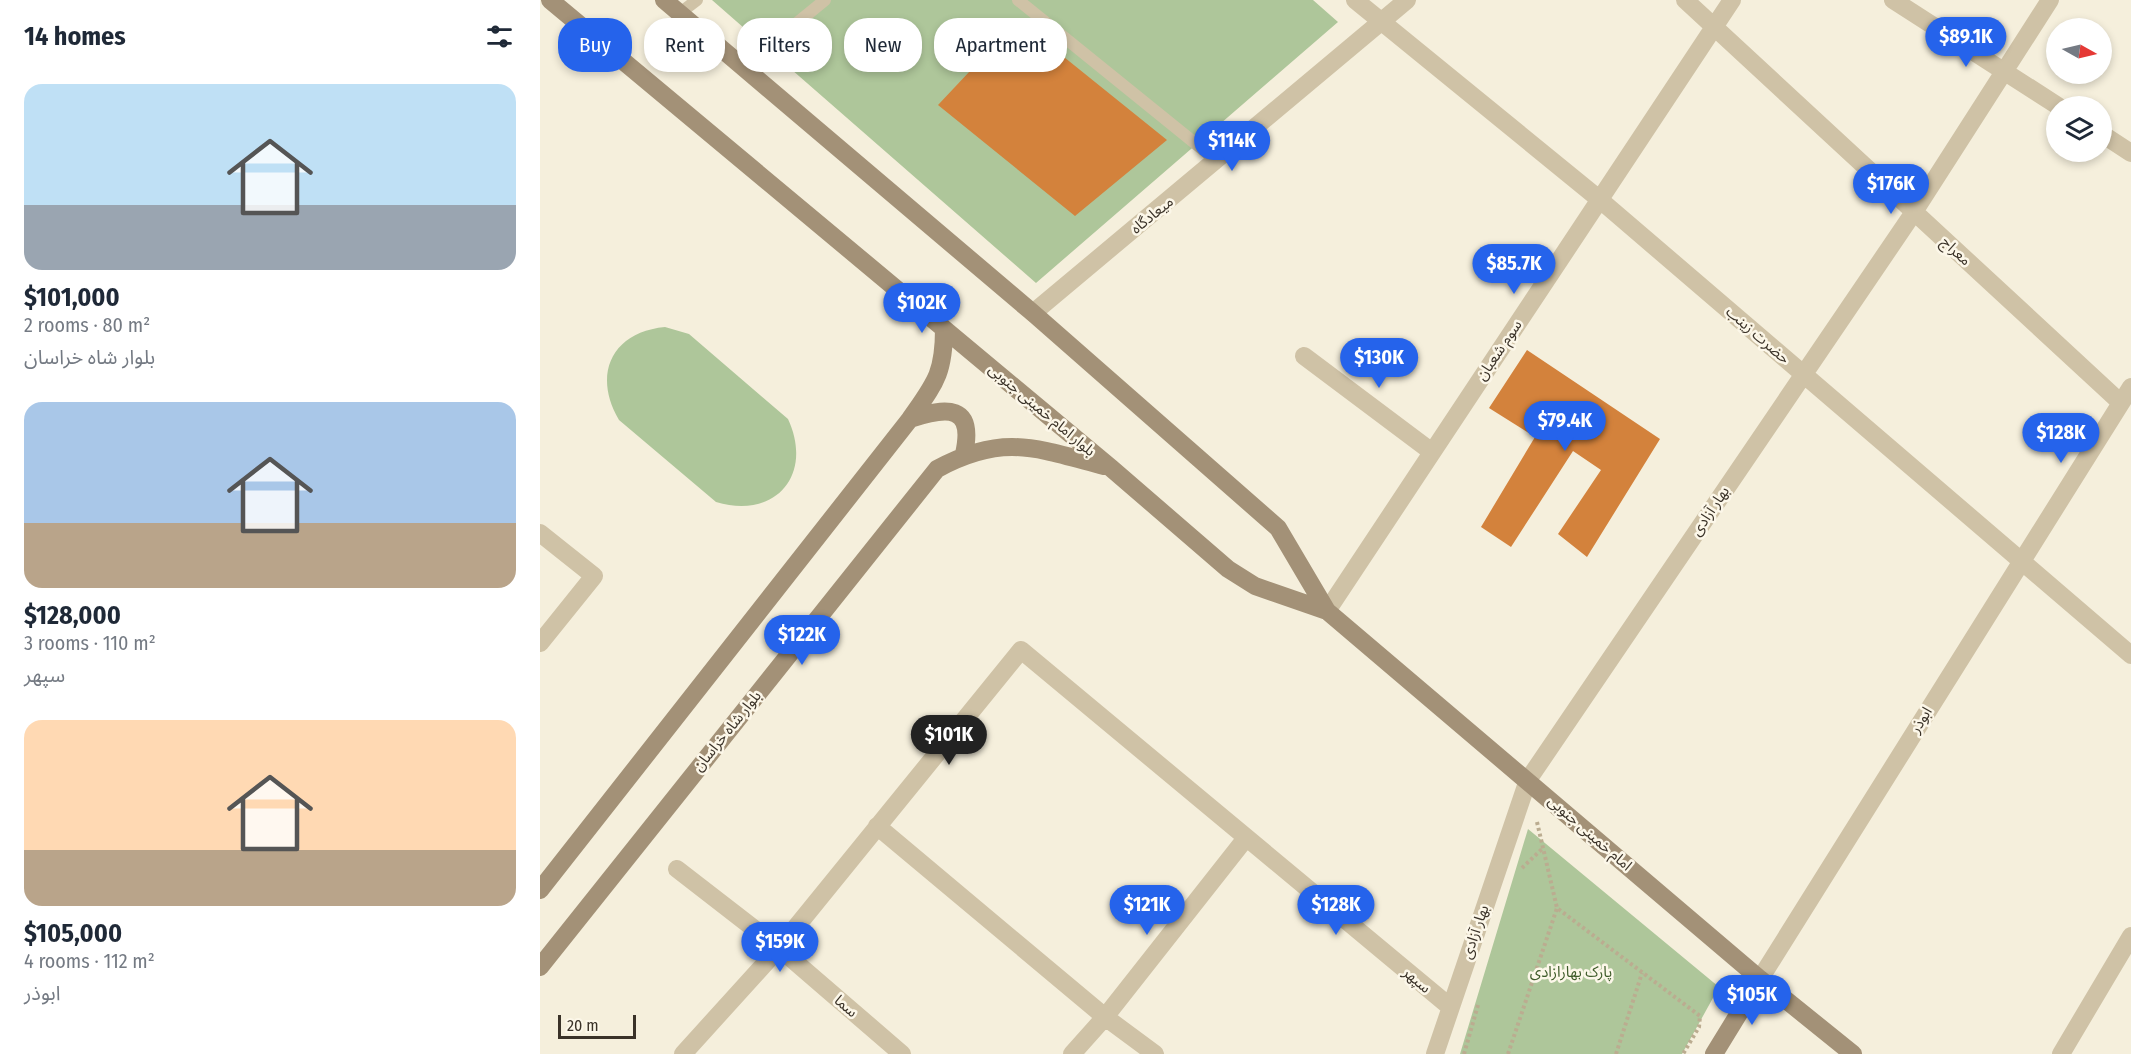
<!DOCTYPE html>
<meta charset="utf-8">
<style>
:root{--surface:#fff;--page:#f6f6f7;--text:#1f2937;--muted:#747a83;--accent:#2563eb}
body{margin:0;font-family:"Fira Sans Condensed","Noto Sans Arabic",sans-serif;background:var(--page);color:var(--text);height:100vh;display:flex;flex-direction:column;font-size:22px;white-space:nowrap}
*{box-sizing:border-box;margin:0}
p{font-size:20px;color:var(--muted)}
.icon{flex:none;width:33px;height:33px;fill:none;stroke:currentColor;stroke-width:2;stroke-linecap:round;stroke-linejoin:round}
.map{position:relative;flex:1;overflow:hidden}
.panel{display:flex;flex-direction:column;background:var(--surface);width:540px}
.panel>*{flex:none}
.banner{position:absolute;left:18px;top:18px;width:570px;height:54px;display:flex;gap:12px}
.needle{width:39px;rotate:98deg}
.buttons{position:absolute;left:1506px;top:18px;display:grid;gap:12px}
.buttons a{display:grid;place-items:center;width:66px;height:66px;border-radius:50%;background:var(--surface);box-shadow:0 3px 9px #0003;font-size:30px}
.scale{position:absolute;left:18px;bottom:15px;width:78px;box-sizing:border-box;padding-left:6px;border:3px solid #3a3228;border-top:0;font-size:16px;line-height:21px;white-space:nowrap;color:#3a3228;-webkit-text-stroke:4px #fcf7e9;paint-order:stroke}
.price{position:absolute;translate:-50% -51px;padding:0 14px;border-radius:21px;background:var(--accent);color:#fff;font-size:20px;line-height:39px;filter:drop-shadow(0 2px 3px #0008)}
.price::after{content:'';position:absolute;left:50%;top:36px;width:18px;height:14px;margin-left:-9px;background:inherit;clip-path:polygon(0 0,100% 0,50% 100%)}
.price.current{background:#222;color:#fff}
ul{padding:0;list-style:none}
li{display:grid;align-content:center;gap:12px;height:318px;padding:0 24px}
li span{display:grid;place-items:center;height:186px;border-radius:18px;color:#555}
li>.icon{margin-inline-start:auto}
span .icon{width:108px;height:108px;fill:#fffc;stroke-width:1}
li b{font-size:26px}
h2{display:flex;justify-content:space-between;align-items:center;height:72px;padding:0 24px;font-size:26px}
.tag{padding:0 21px;border-radius:24px;background:var(--surface);box-shadow:0 3px 9px #0003;font-size:21px;line-height:54px}
.tag.current{background:var(--accent);color:#fff}
main{display:flex;flex:1;min-height:0}
.map>svg:first-child{display:block}
.green{fill:#aec69a}
.building{fill:#d3823c}
.lines{fill:none;stroke-linecap:round;stroke-linejoin:round}
.path{stroke:#bbac90;stroke-width:4;stroke-dasharray:3 3;stroke-linecap:butt}
.lane{stroke:#cfc2a6;stroke-width:12}
.street{stroke:#cfc2a6;stroke-width:18}
.secondary{stroke:#a39177;stroke-width:18}
.labels{text-anchor:middle;dominant-baseline:central;stroke-width:5;stroke-linejoin:round;paint-order:stroke}
.street-label{font-size:15px;fill:#3a3228;stroke:#fcf7e9}
.park-label{font-size:15px;fill:#3e5b29;stroke:#fcf7e9}
</style>
<main>
<section class="panel">
<h2>14 homes<svg class="icon" aria-label="filters" viewBox="0 0 24 24"><path d="M4 7h16M4 17h16"/><circle cx="9" cy="7" r="2"/><circle cx="15" cy="17" r="2"/></svg></h2>
<ul>
<li><span style="background:linear-gradient(#bfe0f5 65%,#9aa5b1 0)"><svg class="icon" aria-label="home" viewBox="0 0 24 24"><path d="M3 11l9-7 9 7M6 9v11h12V9"/></svg></span><div><b>$101,000</b><p>2 rooms · 80 m²</p><p>بلوار شاه خراسان</p></div></li>
<li><span style="background:linear-gradient(#a9c7e8 65%,#b9a48a 0)"><svg class="icon" aria-label="home" viewBox="0 0 24 24"><path d="M3 11l9-7 9 7M6 9v11h12V9"/></svg></span><div><b>$128,000</b><p>3 rooms · 110 m²</p><p>سپهر</p></div></li>
<li><span style="background:linear-gradient(#ffd9b3 70%,#b9a48a 0)"><svg class="icon" aria-label="home" viewBox="0 0 24 24"><path d="M3 11l9-7 9 7M6 9v11h12V9"/></svg></span><div><b>$105,000</b><p>4 rooms · 112 m²</p><p>ابوذر</p></div></li>
</ul>
</section>
<div class="map">
<svg width="1591" height="1054" viewBox="0 0 1591 1054">
<rect width="100%" height="100%" fill="#f5efdc"/>
<path class="green" d="M172,0H773L798,22L496,283Z
M125,327L149,334L248,419C274,475 235,520 176,502L79,420C52,374 72,332 125,327Z
M988,829L1179,987L1142,1054H920Z"/>
<path class="building" d="M478,20L627,140L535,216L398,105Z
M987,350L1120,439L1047,557L1018,534L1061,470L1033,451L971,547L941,527L995,437L949,408Z"/>
<g class="lines">
<path class="path" d="M997,822L1017,908L1160,1016L1159,1027L1143,1054
M982,868L1003,848
M924,1054L938,1005
M968,1054L1017,908
M1076,1054L1102,973"/>
<path class="lane" d="M478,0L677,161
M140,13L157,0
M203,67L285,0"/>
<path class="street" d="M815,0L1059,199L1591,655
M1145,0L1581,403
M1353,0L1518,106
M1562,134L1591,153
M493,313L867,0
M764,356L892,452
M0,533L54,576L0,643
M787,611L1192,0
M337,826L565,1017L615,1054
M137,869L239,948L362,1054
M1220,979L1591,387
M143,1054L239,948L481,650L909,1006
M532,1054L565,1017L706,838
M895,1054L988,780L1374,212L1510,0
M1521,1054L1591,936"/>
<path class="secondary" d="M10,0L571,468L688,569L715,586L787,611
M124,0L493,313L738,528L787,611L1220,979L1313,1054
M370,419C407,407 435,404 424,454
M0,890L370,419C395,383 404,374 404,329
M0,967L397,469C463,433 496,448 564,466
M1174,1054L1220,979"/>
</g>
<g class="labels">
<g class="street-label">
<text transform="translate(612 215) rotate(-39)">میعادگاه</text>
<text transform="translate(1416 251) rotate(43)">معراج</text>
<text transform="translate(1218 335) rotate(41)">حضرت زینب</text>
<text transform="translate(959 350) rotate(-56)">سوم شعبان</text>
<text transform="translate(502 410) rotate(40)">بلوار امام خمینی جنوبی</text>
<text transform="translate(1170 511) rotate(-56)">بهار آزادی</text>
<text transform="translate(1381 720) rotate(-58)">ابوذر</text>
<text transform="translate(187 731) rotate(-51)">بلوار شاه خراسان</text>
<text transform="translate(1050 833) rotate(41)">امام خمینی جنوبی</text>
<text transform="translate(935 932) rotate(-71)">بهار آزادی</text>
<text transform="translate(877 980) rotate(40)">سپهر</text>
<text transform="translate(306 1006) rotate(41)">سما</text>
</g>
<g class="park-label">
<text x="1031" y="972">پارک بهارازادی</text>
</g>
</g>
</svg>
<div class="buttons">
<a><svg class="needle" viewBox="-14 -14 28 28"><path d="M0-13l5 13h-10z" fill="#e53935"/><path d="M0 13l5-13h-10z" fill="#747a83"/></svg></a>
<a><svg class="icon" aria-label="layers" viewBox="0 0 24 24"><path d="M12 4l9 5-9 5-9-5zM3 14l9 5 9-5"/></svg></a>
</div>
<div class="scale">20 m</div>
<b class="price" style="left:1426px;top:68px">$89.1K</b>
<b class="price" style="left:692px;top:172px">$114K</b>
<b class="price" style="left:1351px;top:215px">$176K</b>
<b class="price" style="left:974px;top:295px">$85.7K</b>
<b class="price" style="left:382px;top:334px">$102K</b>
<b class="price" style="left:839px;top:389px">$130K</b>
<b class="price" style="left:1025px;top:452px">$79.4K</b>
<b class="price" style="left:1521px;top:464px">$128K</b>
<b class="price" style="left:262px;top:666px">$122K</b>
<b class="price current" style="left:409px;top:766px">$101K</b>
<b class="price" style="left:607px;top:936px">$121K</b>
<b class="price" style="left:796px;top:936px">$128K</b>
<b class="price" style="left:240px;top:973px">$159K</b>
<b class="price" style="left:1212px;top:1026px">$105K</b>
<div class="banner">
<a class="tag current">Buy</a>
<a class="tag">Rent</a>
<a class="tag">Filters</a>
<a class="tag">New</a>
<a class="tag">Apartment</a>
</div>
</div>
</main>
